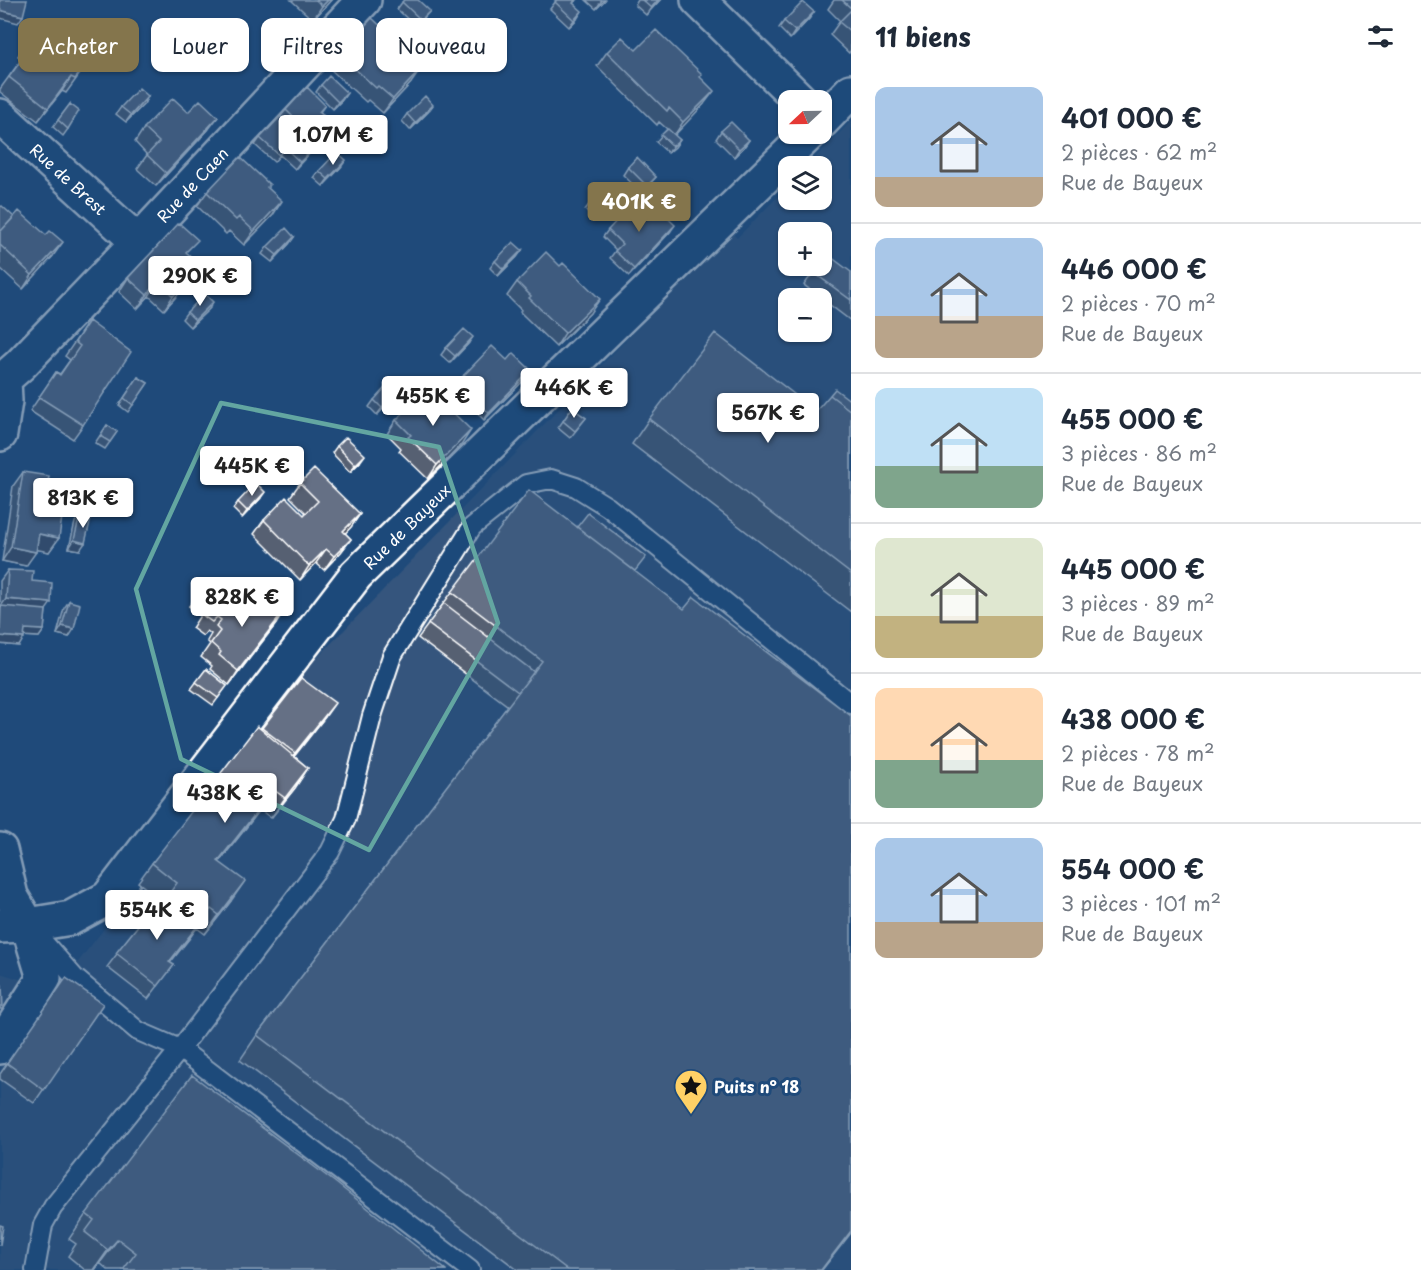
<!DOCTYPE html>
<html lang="fr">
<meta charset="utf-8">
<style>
:root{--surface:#fff;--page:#f6f6f7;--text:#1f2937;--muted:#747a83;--line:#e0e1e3;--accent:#84754c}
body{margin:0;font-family:"Playpen Sans",sans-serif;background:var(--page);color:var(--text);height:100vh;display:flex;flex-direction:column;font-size:22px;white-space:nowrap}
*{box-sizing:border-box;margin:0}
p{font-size:20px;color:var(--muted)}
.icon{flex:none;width:33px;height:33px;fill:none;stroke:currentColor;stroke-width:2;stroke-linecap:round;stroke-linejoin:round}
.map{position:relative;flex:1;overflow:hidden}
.panel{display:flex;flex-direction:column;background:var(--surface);width:570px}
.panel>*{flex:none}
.banner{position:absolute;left:18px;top:18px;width:570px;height:54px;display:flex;gap:12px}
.needle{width:39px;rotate:248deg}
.controls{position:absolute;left:778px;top:90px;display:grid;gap:12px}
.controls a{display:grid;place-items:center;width:54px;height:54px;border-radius:12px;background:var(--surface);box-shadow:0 2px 4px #0004;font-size:30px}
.price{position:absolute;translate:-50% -51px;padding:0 14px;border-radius:6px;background:#fff;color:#222;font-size:20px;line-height:39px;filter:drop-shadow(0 2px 3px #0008)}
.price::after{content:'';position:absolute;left:50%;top:36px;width:18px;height:14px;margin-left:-9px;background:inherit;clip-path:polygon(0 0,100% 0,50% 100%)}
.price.active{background:var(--accent);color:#fff}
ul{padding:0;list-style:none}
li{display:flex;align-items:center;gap:18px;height:150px;padding:0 24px}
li+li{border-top:2px solid var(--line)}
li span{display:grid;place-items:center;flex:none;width:168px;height:120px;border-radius:12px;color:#555}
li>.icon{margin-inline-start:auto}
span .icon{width:72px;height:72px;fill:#fffc;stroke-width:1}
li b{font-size:26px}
h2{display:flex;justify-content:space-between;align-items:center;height:72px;padding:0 24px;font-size:26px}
.chip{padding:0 21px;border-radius:12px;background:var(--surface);box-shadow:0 2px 4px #0004;font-size:21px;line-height:54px}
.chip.active{background:var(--accent);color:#fff}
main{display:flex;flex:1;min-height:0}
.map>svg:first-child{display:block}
.built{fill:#34557d;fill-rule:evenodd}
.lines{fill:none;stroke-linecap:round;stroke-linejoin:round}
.lane-casing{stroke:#fff;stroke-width:22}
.street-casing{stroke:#fff;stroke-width:38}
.lane{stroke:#1f4a7a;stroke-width:18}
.street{stroke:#1f4a7a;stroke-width:33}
.wall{fill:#576072;stroke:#fff;stroke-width:1.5}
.shaded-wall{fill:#474e5d;stroke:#fff;stroke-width:1.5}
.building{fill:#657085;stroke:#fff;stroke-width:1.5}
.marked{fill:none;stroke:#63a6a1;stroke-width:4.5;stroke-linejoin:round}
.labels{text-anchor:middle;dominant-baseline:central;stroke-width:6;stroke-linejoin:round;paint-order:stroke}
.street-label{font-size:16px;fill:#fff;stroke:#1f4a7a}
.poi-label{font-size:16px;font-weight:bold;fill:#fff;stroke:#1f4a7a;text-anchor:start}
</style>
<main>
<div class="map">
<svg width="851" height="1270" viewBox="0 0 851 1270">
<rect width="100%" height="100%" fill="#1f4a7a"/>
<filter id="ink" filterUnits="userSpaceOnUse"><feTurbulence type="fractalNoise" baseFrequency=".0167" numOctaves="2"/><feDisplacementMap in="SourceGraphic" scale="12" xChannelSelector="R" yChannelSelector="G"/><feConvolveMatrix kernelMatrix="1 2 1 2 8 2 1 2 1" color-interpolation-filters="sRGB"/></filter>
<g filter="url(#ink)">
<path class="built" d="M851,121V1270H0V973L56,990L314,661L731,232L737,238L789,185V200H822V166H807ZM789,232H822V266H789ZM789,298H822V332H789Z"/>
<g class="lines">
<defs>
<path id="lane" d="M39,937L75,978L138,1031L180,1049L470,1270
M35,1270L43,1225L53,1207L180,1049L330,852L346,819L372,716L392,656L472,527L526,484L551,479L576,487L608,507L851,704"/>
<g id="street">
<path d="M698,0L800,100"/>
<path id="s1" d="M0,116L138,242"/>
<path d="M822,121L851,91"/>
<path id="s2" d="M0,434L5,401L4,379L20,365L138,242L364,0"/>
<path d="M0,850L11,896L28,925L44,978L0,1047"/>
<path id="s3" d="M0,926L28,925L71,918L108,898L356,575L809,134"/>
</g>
</defs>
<use href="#lane" class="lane-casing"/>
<use href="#street" class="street-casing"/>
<use href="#lane" class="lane"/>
<use href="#street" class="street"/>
</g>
<path class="wall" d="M291,0H331L313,20Z
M404,0L430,11L416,27L397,9Z
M555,0H577L573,3L577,19L569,27L550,9L556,1Z
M586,0H605L596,9Z
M638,0H660L646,15L635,5Z
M834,0H851V50L849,53L830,35L840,21L828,9Z
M814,12L809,19L790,39L779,28L784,21Z
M62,30L69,39L68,54L78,61L92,57L66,93L62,91L38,121L0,92V89L21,60L18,56L27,42H53Z
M636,50L700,77L704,104L674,135L680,140L675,147L668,153L656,142L667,129L659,122L657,125L597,66L607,52Z
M409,53L407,56L411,83L383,113L368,100L366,102L329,68L339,54Z
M321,85L347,93L342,100L333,109L316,92Z
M148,96L144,104L126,122L116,114L121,107Z
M70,104L68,129L63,136L53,127Z
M325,105L320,112L333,125L323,139L295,169L280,155L274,162L255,145L260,138L281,116L286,110Z
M428,112L410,130L402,121L407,114Z
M144,128L208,130L156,186L137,169L147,155L135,142Z
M721,131L749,140L744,147L734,157L716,139Z
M341,167L323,186L314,178L319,171Z
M628,167L656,177L642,193L623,175Z
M268,188L273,215L244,245L229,231L226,234L197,206L207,192Z
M616,192L611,199L593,218L585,210L590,203Z
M0,207L14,217L46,235L53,256L23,289L0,268Z
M608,230L670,232L629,276L610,258L616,250L603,237Z
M294,237L289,244L272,262L262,254L267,247Z
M522,250L517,257L498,276L490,268L495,261Z
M188,254L201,266L191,280L164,310L149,296L137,309L119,292L128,278Z
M818,266L851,272V321L804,285Z
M517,282L590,313L556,347L520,312L521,310L507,296Z
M209,309L190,327L182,319L187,312Z
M89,321L83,425L73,439L30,411L56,372L60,374L70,360L65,356Z
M468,344L450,363L441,355L446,348Z
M507,360L531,370L526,378L484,420L467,403L472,395L459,382L464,375Z
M138,377L148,383L128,412L119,405Z
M396,396L377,415L369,407L374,400Z
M851,401V612L632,444L649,419L816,411Z
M572,408L586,418L570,438L558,428Z
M396,420L462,444L428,479L399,451L401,448L387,434Z
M107,425L117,432L105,449L95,443Z
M337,446L360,462L350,472L332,453Z
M290,466L285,474L276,483L267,474L272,467Z
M23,472L46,493L59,538L49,552L36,549L26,566L2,561L13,486Z
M300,483L360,514L351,527L345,533L351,539L341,552L324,570L316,563L300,580L254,534L264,520L304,515L306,513L290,497Z
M260,499L242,518L233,509L238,502Z
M80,515V550L69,548L75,522Z
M8,570L32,581L46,610L44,630L39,637L24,636L19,646L0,644V581Z
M635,572L822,1270H518L240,1060L257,1035L508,706L418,638L452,592Z
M202,589L212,596L199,614L189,606Z
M69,601V637L57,634L64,608Z
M225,612L276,624L229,685L210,669L212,666L201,657L210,644L207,641L211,634L207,631L203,636L192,628L201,614Z
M206,669L227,686L213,705L191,689Z
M301,678L325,717L294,756L308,768L295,788L271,818L260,810L219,862L231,901L205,934L197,928L170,963L174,965L148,999L107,967L159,899L138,882L152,863L261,729Z
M66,978L103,1004L34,1103L0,1079V1074Z
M86,1214L446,1270H108L100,1263L95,1270H85L68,1256L76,1244L69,1239Z"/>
<path class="shaded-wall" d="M328,0H331L313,20L322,6Z
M602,0H605L596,9Z
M658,0H660L646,15L651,8Z
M0,10L23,16L18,23L0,18Z
M582,11L577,19L569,27L574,20Z
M814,12L809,19L790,39L795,31Z
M421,69L411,83L383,113L393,99Z
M71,77L62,91L38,121L48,108Z
M714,91L704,104L674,136L683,122Z
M347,93L342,100L333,109L338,102Z
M148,96L144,104L126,122L131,115Z
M433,105L428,112L410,130L415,123Z
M218,117L208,130L156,186L166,173Z
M333,125L323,139L295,169L300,162Z
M680,140L675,147L668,153L673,146Z
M749,140L744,147L734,157L739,149Z
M346,160L341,167L323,186L328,179Z
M616,192L611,199L593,218L598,211Z
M282,201L273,215L244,245L254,231Z
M675,225L670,232L629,276L634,269Z
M294,237L289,244L272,262L277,255Z
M63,242L53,256L23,289L32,275Z
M522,250L517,257L498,276L503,269Z
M201,266L191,280L164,310L173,296Z
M158,282L149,296L137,309L147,295Z
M600,299L590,313L556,347L565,333Z
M213,302L209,309L190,327L195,320Z
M473,337L468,344L450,363L455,356Z
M531,370L526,378L484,420L489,413Z
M401,389L396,396L377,415L382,408Z
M471,430L462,444L428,479L437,465Z
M365,455L360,462L350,472L355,465Z
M290,466L285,474L276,483L281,476Z
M265,492L260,499L242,518L247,511Z
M360,514L351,527L334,545L343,531Z
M39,534L59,538L49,552L29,548Z
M351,539L341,552L324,570L334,556Z
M74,540L85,543L80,550L69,548Z
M11,547L36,552L26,566L2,561Z
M326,549L316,563L300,580L309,566Z
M6,599L51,603L41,617L1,606Z
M285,610L276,624L229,685L238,671Z
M62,626L74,629L69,637L57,634Z
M25,629L44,630L39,637L20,636Z
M0,636L24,638L19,646L0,644Z
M335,703L325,717L286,767L295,753Z
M308,768L295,788L271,818L285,798Z
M274,790L260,810L204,881L218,861Z
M245,881L231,901L205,934L219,915Z
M198,925L189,939L159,976L169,962Z
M851,1231V1233L822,1270H821Z
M118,1239L100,1263L94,1270L108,1250Z"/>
<path class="building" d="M0,0H27L23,16L0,10Z
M316,0H328L322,6Z
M404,0H418L430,11L421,20L402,2Z
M557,0H575L573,3L582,11L574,20L555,2Z
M642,0H658L651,8Z
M842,0H851V8Z
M803,2L814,12L795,31L784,21Z
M851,10V32L839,22Z
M372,18L409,53L406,55L421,69L393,99L378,86L376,88L339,54Z
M37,30L55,43L62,33L75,44L68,54L78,61L86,52L92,57L75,79L71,77L48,108L9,77L31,47L27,42Z
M62,30L71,36L69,39L62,33L57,40L55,38Z
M656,30L702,74L700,77L714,91L683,122L669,108L667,111L607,52L622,37L636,50Z
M329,76L347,93L338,102L321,85Z
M307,87L325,105L319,112L333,125L318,141L286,110Z
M139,88L148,96L131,115L121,107Z
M425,96L433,105L415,123L407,114Z
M173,98L188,112L200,100L218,117L166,173L147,155L159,142L144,128Z
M70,104L79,111L68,129L58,120Z
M281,116L314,148L300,162L285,148L279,155L260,138Z
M731,122L749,140L739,149L721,131Z
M668,129L680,140L673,146L661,135Z
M337,152L346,160L328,179L319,171Z
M240,157L270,185L267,187L282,201L254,231L239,217L236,220L207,192Z
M637,157L656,177L647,186L628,167Z
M607,184L616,192L598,211L590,203Z
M635,201L650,215L657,208L675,225L634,269L615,251L622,244L608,230Z
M2,206L14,217L0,232V207Z
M19,211L46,235L50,231L63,242L32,275L0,245V232Z
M179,223L198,240L186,252L201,266L173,296L158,282L147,295L128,278Z
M286,228L294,237L277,255L267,247Z
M513,242L522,250L503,269L495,261Z
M546,252L560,266L563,263L600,299L565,333L529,298L531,296L517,282Z
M827,254L851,272V300L813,272L818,266H822V260Z
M205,294L213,302L195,320L187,312Z
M89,321L131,352L83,425L39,397L56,372L60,375L80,346L75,342Z
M464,329L473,337L455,356L446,348Z
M715,333L816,411L830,395L851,411V574L649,419Z
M492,346L507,360L513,353L531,370L489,413L471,396L478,389L464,375Z
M138,377L148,383L133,405L124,398Z
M392,380L401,389L382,408L374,400Z
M835,389L851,401V411L830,395Z
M425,391L440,405L442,402L471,430L437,465L408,437L411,435L396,420Z
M572,408L586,418L575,431L563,421Z
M107,425L117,432L110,442L100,436Z
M346,437L365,455L355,465L337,446Z
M281,458L290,466L281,476L272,467Z
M314,469L360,514L343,531L351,539L334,556L326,549L309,566L264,520L286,497L304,515L318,501L300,483Z
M23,472L49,476L46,493L65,496L59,538L39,534L36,552L11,547Z
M256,483L265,492L247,511L238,502Z
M529,490L684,609L694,597L851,716V1231L821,1270H568L257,1035L542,661L452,592Z
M588,513L646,557L635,571L577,527Z
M80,515L91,518L85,543L74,540Z
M8,570L33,571L32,581L52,583L51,603L6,599Z
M202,589L212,596L204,606L194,599Z
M264,594L285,610L238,671L219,655L221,652L211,643L220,631L216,627L221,620L217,617L212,622L201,614L211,602L225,612L237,596L253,608Z
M69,601L80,604L74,629L62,626Z
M444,603L534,672L518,692L428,624Z
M1,606L46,610L44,630L25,629L24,638L0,636Z
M206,669L227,686L218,698L196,682Z
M301,678L335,703L295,753L262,728Z
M257,726L308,768L285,798L274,790L218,861L245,881L219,915L211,909L202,920L168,895L177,883L152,863Z
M160,898L198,925L169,962L174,965L158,986L116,953Z
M66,978L103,1004L44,1090L7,1063Z
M0,985H2L3,1009H0Z
M192,1075L336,1183L446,1270H123L136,1253L118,1239L108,1250L85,1232L94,1220L86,1214Z
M0,1225L3,1226L0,1245Z"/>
</g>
<path d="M0 0H851V1270H0ZM221,403L439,447L498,623L369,850L181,759L136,589Z" fill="#1f4a7a" fill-opacity=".55" fill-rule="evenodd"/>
<path class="marked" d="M221,403L439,447L498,623L369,850L181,759L136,589Z"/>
<defs>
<symbol id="sight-pin" viewBox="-11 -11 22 30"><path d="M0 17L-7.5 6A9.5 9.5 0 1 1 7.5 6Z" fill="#ffd166" stroke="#1f4a7a"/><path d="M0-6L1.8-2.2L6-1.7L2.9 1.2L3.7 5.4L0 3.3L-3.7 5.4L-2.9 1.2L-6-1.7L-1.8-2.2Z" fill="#111"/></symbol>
</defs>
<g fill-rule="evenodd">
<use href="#sight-pin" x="672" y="1067" width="38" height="52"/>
</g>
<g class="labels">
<g class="street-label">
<text stroke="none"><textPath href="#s1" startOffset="93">Rue de Brest</textPath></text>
<text stroke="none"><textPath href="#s2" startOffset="326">Rue de Caen</textPath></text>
<text stroke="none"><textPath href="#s3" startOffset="591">Rue de Bayeux</textPath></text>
</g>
<g class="poi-label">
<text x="714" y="1086">Puits n° 18</text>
</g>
</g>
</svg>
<div class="controls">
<a><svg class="needle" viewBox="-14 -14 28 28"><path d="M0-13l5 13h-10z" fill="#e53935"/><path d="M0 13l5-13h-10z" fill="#747a83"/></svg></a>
<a><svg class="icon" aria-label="layers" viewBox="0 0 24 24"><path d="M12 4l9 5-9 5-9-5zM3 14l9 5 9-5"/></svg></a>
<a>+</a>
<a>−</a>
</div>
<b class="price" style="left:333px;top:166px">1.07M €</b>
<b class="price active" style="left:639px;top:233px">401K €</b>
<b class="price" style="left:200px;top:307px">290K €</b>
<b class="price" style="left:574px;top:419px">446K €</b>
<b class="price" style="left:433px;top:427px">455K €</b>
<b class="price" style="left:768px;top:444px">567K €</b>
<b class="price" style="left:252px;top:497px">445K €</b>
<b class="price" style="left:83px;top:529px">813K €</b>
<b class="price" style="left:242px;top:628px">828K €</b>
<b class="price" style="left:225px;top:824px">438K €</b>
<b class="price" style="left:157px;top:941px">554K €</b>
<div class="banner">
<a class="chip active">Acheter</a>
<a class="chip">Louer</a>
<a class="chip">Filtres</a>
<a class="chip">Nouveau</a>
</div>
</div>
<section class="panel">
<h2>11 biens<svg class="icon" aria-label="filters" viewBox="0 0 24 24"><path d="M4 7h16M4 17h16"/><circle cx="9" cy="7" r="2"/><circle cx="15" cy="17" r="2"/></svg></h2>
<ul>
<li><span style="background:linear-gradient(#a9c7e8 75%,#b9a48a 0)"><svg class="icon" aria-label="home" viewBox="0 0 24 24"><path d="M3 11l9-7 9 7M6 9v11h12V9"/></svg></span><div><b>401 000 €</b><p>2 pièces · 62 m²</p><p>Rue de Bayeux</p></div></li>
<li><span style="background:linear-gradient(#a9c7e8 65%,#b9a48a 0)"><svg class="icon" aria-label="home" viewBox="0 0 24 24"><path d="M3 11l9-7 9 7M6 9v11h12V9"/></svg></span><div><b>446 000 €</b><p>2 pièces · 70 m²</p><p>Rue de Bayeux</p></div></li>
<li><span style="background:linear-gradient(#bfe0f5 65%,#7fa58c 0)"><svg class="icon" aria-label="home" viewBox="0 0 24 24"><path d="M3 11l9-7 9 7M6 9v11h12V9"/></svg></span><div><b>455 000 €</b><p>3 pièces · 86 m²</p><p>Rue de Bayeux</p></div></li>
<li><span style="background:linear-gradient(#dfe7d0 65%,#c2b280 0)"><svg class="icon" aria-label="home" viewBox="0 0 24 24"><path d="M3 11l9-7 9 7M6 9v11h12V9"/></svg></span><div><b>445 000 €</b><p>3 pièces · 89 m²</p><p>Rue de Bayeux</p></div></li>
<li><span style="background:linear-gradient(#ffd9b3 60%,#7fa58c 0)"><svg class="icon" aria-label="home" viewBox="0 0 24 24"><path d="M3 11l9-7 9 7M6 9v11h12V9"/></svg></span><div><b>438 000 €</b><p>2 pièces · 78 m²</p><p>Rue de Bayeux</p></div></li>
<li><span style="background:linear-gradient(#a9c7e8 70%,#b9a48a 0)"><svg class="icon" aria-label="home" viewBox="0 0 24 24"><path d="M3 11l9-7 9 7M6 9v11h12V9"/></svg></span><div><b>554 000 €</b><p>3 pièces · 101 m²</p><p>Rue de Bayeux</p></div></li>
</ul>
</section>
</main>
